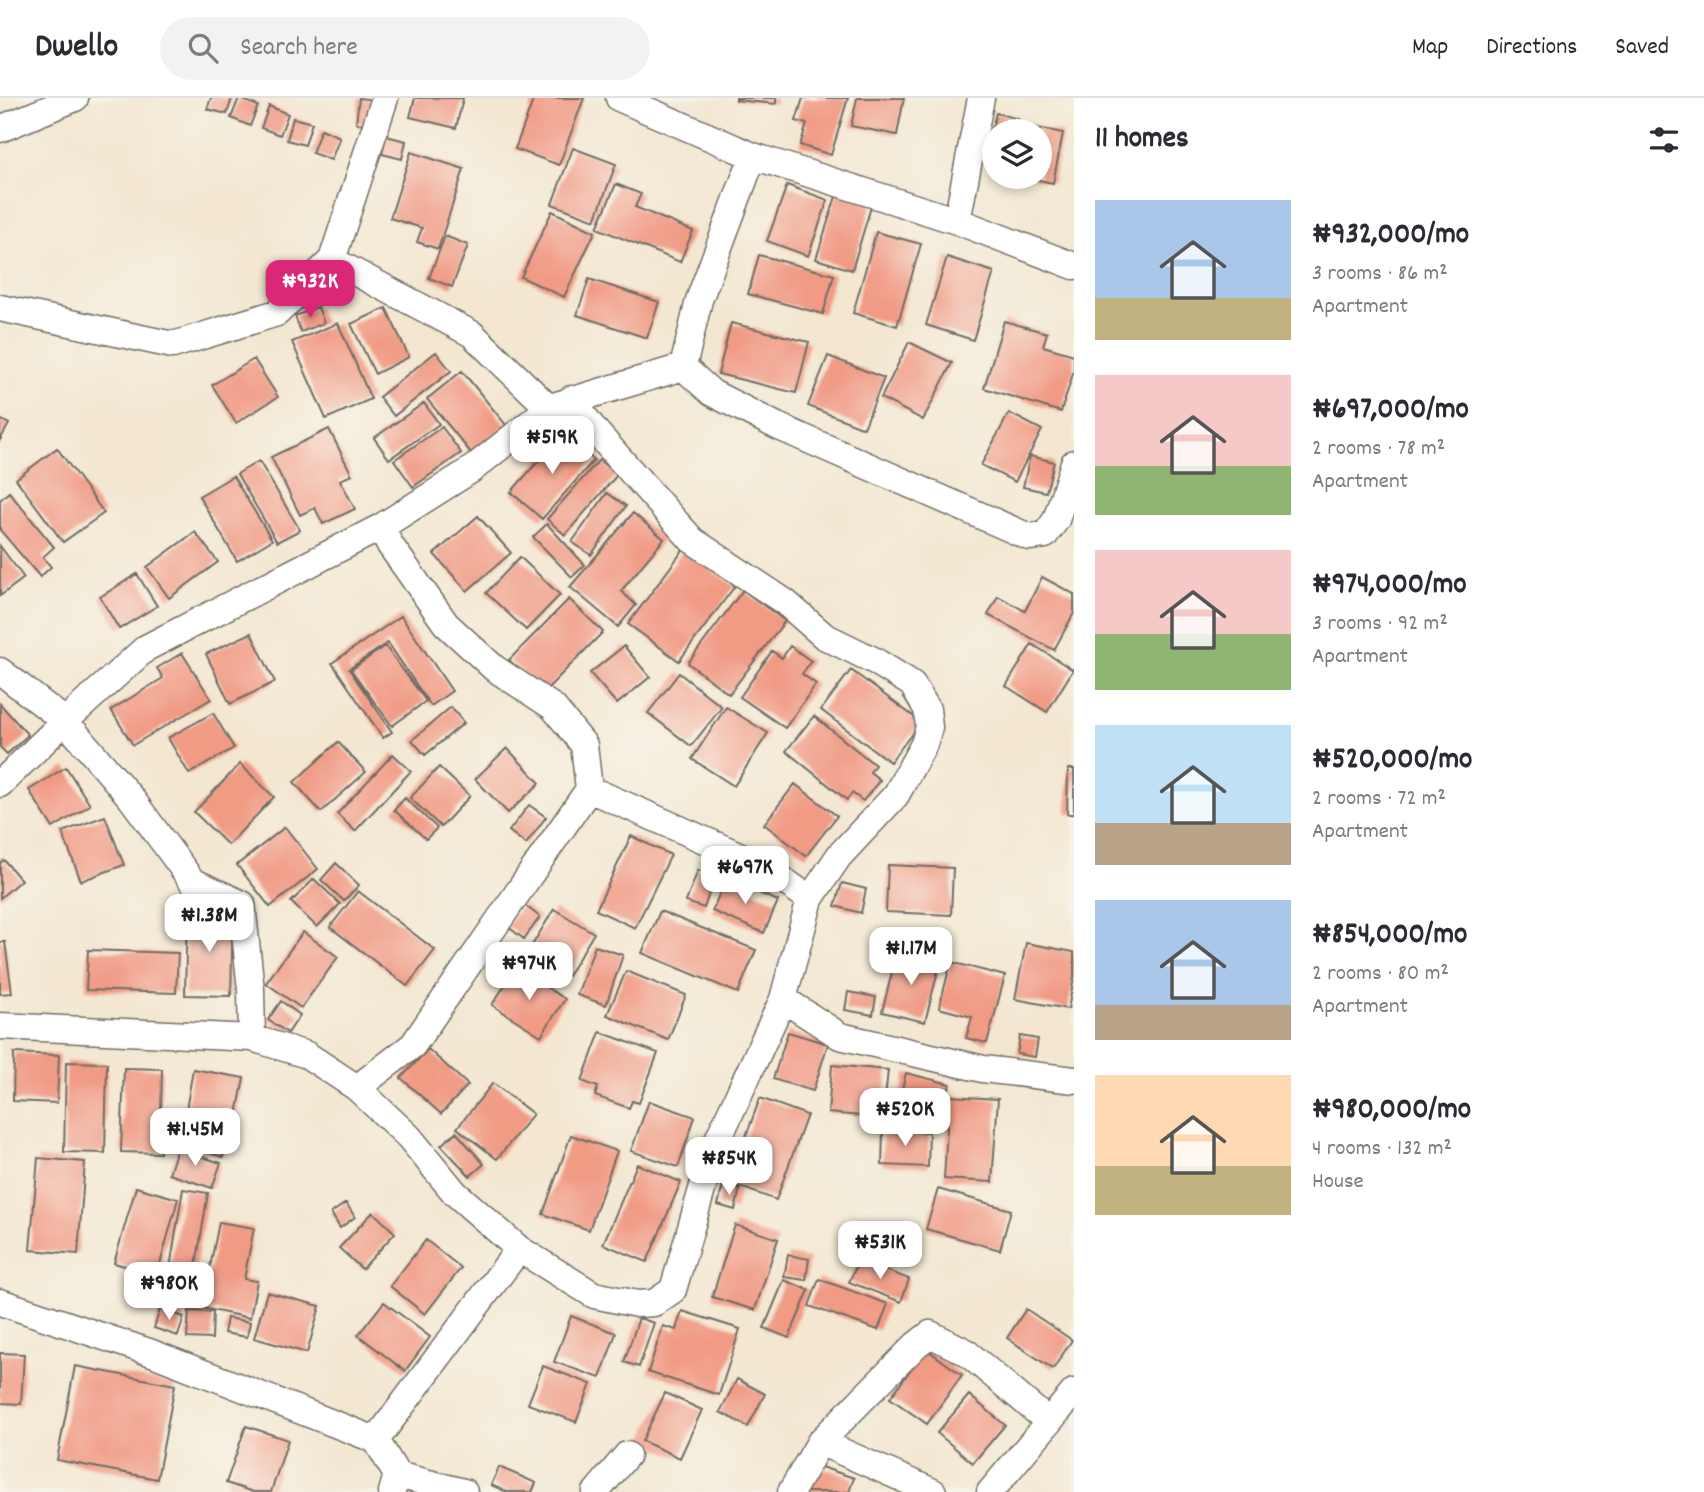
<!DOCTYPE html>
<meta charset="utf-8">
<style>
:root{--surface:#fff;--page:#f2f2f3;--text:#2b2b33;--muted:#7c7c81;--line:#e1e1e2;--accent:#db2777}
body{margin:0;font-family:Dekko,sans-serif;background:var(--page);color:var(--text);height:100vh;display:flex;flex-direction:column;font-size:26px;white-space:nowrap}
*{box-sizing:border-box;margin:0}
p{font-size:23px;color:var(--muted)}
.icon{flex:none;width:38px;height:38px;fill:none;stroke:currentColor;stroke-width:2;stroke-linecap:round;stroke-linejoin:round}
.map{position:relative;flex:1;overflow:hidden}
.details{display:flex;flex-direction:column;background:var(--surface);width:630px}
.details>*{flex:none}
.buttons{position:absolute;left:982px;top:21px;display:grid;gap:14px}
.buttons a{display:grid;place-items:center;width:70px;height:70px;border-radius:50%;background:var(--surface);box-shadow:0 4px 10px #0003;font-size:35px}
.price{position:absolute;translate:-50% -60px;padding:0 16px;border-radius:14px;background:#fff;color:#222;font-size:23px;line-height:46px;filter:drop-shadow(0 2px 4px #0008)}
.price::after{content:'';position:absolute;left:50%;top:42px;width:21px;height:16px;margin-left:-10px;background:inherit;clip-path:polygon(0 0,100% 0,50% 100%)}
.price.on{background:var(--accent);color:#fff}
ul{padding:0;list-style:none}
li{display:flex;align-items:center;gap:21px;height:175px;padding:0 21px}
li span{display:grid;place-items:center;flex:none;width:196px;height:140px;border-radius:0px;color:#555}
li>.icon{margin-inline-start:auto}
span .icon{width:84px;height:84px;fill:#fffc;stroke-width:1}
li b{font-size:30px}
h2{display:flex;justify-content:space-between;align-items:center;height:84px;padding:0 21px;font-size:30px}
header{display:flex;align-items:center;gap:42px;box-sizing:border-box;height:98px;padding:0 35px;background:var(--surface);border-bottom:2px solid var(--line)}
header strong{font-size:33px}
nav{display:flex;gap:38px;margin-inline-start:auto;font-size:24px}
.search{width:490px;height:63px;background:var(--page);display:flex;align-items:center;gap:18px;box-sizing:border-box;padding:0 24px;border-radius:38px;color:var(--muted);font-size:26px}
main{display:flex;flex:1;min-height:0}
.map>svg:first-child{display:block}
.building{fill:#f19a84}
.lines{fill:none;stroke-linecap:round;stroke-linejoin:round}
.minor-casing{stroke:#716d65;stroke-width:29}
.minor{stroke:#fff;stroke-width:26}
</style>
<header>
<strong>Dwello</strong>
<div class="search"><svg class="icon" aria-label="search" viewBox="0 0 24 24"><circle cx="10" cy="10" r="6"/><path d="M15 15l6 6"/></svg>Search here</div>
<nav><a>Map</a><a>Directions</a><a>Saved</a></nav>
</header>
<main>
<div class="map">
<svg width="1074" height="1394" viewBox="0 0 1074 1394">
<rect width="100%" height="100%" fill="#f7f3e8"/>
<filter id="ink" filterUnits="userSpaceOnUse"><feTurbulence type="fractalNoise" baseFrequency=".0143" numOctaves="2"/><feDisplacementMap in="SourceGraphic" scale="14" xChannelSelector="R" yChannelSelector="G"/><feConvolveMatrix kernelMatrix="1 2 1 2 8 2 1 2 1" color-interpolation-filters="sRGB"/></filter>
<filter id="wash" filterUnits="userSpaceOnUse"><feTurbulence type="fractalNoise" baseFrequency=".00686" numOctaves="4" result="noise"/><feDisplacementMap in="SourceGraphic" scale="28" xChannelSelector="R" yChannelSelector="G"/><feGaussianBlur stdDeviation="1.57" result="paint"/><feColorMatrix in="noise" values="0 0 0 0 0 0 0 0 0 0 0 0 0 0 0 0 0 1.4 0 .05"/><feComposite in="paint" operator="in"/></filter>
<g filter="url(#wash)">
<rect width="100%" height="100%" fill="#f3e7d1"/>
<g id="blocks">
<path class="building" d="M211,0H232L227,16L207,11Z
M239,0L258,8L250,28L231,20Z
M359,0L375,2L371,27L356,25Z
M415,0H463L456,30L410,19Z
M534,0H584L559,67L515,51Z
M736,0H776V6L736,2Z
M803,0H848L831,57L800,47L807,26L796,23Z
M857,0H904L897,37L851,28Z
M269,8L288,16L280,37L261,30Z
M996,15L1018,21L1015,33L992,30Z
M293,20L312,25L305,47L287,42Z
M1018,26L1063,35L1053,85L1029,80L1040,79V33H1017Z
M321,31L340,39L331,62L312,55Z
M386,38L406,43L402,61L382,56Z
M573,50L616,66L595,122L552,106Z
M411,54L464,71L438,151L417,144L422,130L390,120Z
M616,86L641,96L635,109L693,133L680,164L597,130Z
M787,87L828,102L808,158L767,143Z
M838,92L873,102L852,172L816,161Z
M552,113L595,134L564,199L521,179Z
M876,134L921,146L897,228L853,215Z
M445,138L468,147L452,189L429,180Z
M759,157L834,177L823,216L748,196Z
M947,159L994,174L973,242L926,227Z
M589,181L659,204L647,240L577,217Z
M318,209L324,225L301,234L295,218Z
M386,210L409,259L375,276L351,226Z
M1004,223L1047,235L1043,248L1074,257V272L1061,314L984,290Z
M338,225L371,301L326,321L292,244Z
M731,225L809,244L796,295L718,276Z
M909,244L952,265L923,322L881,300Z
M436,254L451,273L394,318L379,299Z
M828,258L884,280L864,330L808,308Z
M254,261L278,299L236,325L212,287Z
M462,273L506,327L471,355L427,301Z
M424,305L439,326L389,361L374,340Z
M1009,315L1042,332L1015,384L981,367Z
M0,321L9,326L0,342Z
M442,329L461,355L413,389L394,362Z
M329,331L352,377L340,382L355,411L323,426L315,410L300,417L271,359Z
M563,335L594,362L542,421L511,394Z
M57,350L104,415L63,444L16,381Z
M1030,358L1054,364L1046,394L1023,389Z
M599,362L617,377L565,437L547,421Z
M259,363L300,432L277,444L237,376Z
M233,378L272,442L237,463L199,398Z
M9,394L54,449L43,459L51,469L40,479L0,432V402Z
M607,395L626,408L591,457L572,444Z
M633,415L664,441L621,493L636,507L618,529L570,489Z
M478,418L511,455L467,493L434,456Z
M547,426L585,467L572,479L533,439Z
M195,434L218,464L169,500L147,469Z
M0,448L24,480L0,498Z
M684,451L735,488L679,563L628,526Z
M520,459L560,497L526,532L486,495Z
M137,476L157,508L119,531L100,499Z
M1042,479L1074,496V515L1054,552L988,517L998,498L1025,513Z
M743,492L785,523L729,596L688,565Z
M569,501L603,534L543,595L509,562Z
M401,518L452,593L431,608L388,545L349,571L392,634L383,640L332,565Z
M251,535L275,584L230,606L206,556Z
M1032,546L1073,572L1047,614L1006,588Z
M385,548L426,603L392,628L351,572Z
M624,548L650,579L617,606L590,575Z
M790,548L811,563L802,576L816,586L785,630L740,599L772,553L782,560Z
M182,555L211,601L133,647L111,612L163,580L157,570Z
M851,572L921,624L890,664L821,612Z
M679,575L722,609L691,648L648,615Z
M0,606L28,637L7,656L0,649Z
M451,609L464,625L425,657L412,642Z
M726,609L768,635L734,688L692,661Z
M213,615L234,650L189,676L168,640Z
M814,618L875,667L870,674L880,682L863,703L852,695L847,702L786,653Z
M338,644L366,674L321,714L294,684Z
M507,650L540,685L508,715L475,681Z
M393,656L411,673L355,733L337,716Z
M240,666L274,699L228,747L194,714Z
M66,669L90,707L53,730L29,692Z
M439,669L470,698L441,729L410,700Z
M1068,671H1074V716H1067Z
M795,686L837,718L806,758L764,726Z
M405,700L437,730L426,741L394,712Z
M529,707L546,719L526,746L509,733Z
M105,718L124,767L81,783L62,734Z
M285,729L318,771L270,809L237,767Z
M631,738L671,757L635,830L596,812Z
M4,762L21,782L0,800V765Z
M336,765L359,787L344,803L321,782Z
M888,767L953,770L951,817L886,814Z
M698,772L715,778L704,810L686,804Z
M314,781L340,806L317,829L291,804Z
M726,781L778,803L764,835L712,813Z
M842,785L866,791L861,815L835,808Z
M358,793L435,852L407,888L330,829Z
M523,806L540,819L524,841L507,828Z
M554,811L594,835L568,878L528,854Z
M187,813L233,814L231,898L185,897Z
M660,813L756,852L738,895L642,855Z
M303,834L338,859L301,910L266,885Z
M0,844H5L12,895L0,896Z
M1026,845L1074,854V880L1068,911L1015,901Z
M595,848L623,857L606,907L577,897Z
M88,852L178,855L176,895L86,892Z
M897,854L940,865L925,924L882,914Z
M951,864L1005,878L987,945L966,940L972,919L939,910Z
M516,870L565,901L541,938L492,907Z
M626,873L686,897L668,942L607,917Z
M848,894L876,899L873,917L845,912Z
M281,903L300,917L288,935L268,922Z
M600,934L658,955L639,1005L632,1003L629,1010L595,998L598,989L582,983Z
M788,934L828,946L813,993L773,981Z
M1020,938L1038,941L1035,959L1017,956Z
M428,951L468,987L441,1016L401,980Z
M14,955L59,957L57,1005L13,1003Z
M66,964L107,965L105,1055L64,1054Z
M832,967L888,972L883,1020L828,1015Z
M124,970L162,971L160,1055L121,1054Z
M193,971L244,980L235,1027L185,1018Z
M906,975L950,986L939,1030L895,1020Z
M493,985L533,1016L497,1061L457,1030Z
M949,998L998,1001L992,1084L944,1081Z
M760,1000L807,1017L776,1102L729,1085Z
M649,1003L695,1019L678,1069L631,1053Z
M176,1022L230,1036L223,1059L170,1044Z
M883,1032L929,1034L928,1069L882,1067Z
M456,1034L484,1066L470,1078L441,1047Z
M571,1037L617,1053L589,1132L543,1116Z
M177,1051L221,1065L212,1090L169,1076Z
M38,1060L85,1064L78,1156L30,1152Z
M637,1066L681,1084L647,1164L603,1146Z
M723,1087L740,1091L735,1112L718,1107Z
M136,1089L178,1101L157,1177L114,1165Z
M183,1091L208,1095L191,1198L166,1194Z
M938,1091L1011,1112L1000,1152L926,1131Z
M346,1105L355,1119L340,1130L331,1115Z
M373,1114L395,1135L362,1171L339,1150Z
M219,1124L254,1130L244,1181L257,1183L250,1220L202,1210Z
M735,1127L778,1141L755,1212L712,1199Z
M426,1142L461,1170L425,1216L390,1188Z
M788,1157L809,1161L806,1182L784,1179Z
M859,1162L909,1181L901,1204L849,1184Z
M819,1181L888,1206L878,1232L809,1208Z
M784,1182L809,1192L789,1240L764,1230Z
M267,1194L320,1208L307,1255L254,1240Z
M384,1204L430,1239L405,1273L358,1237Z
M160,1211L184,1219L178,1238L154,1230Z
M1026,1211L1072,1242L1053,1271L1007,1240Z
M189,1213L213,1214L212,1241L187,1240Z
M682,1213L740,1231L719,1297L648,1274L663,1228L676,1232Z
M571,1218L616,1235L600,1280L554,1264Z
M227,1220L250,1224L247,1239L224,1235Z
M639,1220L654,1225L639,1269L624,1264Z
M926,1251L962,1277L927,1326L890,1300Z
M0,1255L24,1256L21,1306L0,1305Z
M75,1268L175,1287L157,1381L57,1362Z
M543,1268L591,1286L576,1324L528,1306Z
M737,1281L765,1296L748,1329L720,1314Z
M665,1295L702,1312L680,1360L642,1343Z
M969,1297L1005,1327L973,1365L937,1335Z
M246,1328L288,1342L271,1394H253L226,1385Z
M812,1366L854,1380L849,1394H802Z
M499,1369L536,1385L532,1394H507L491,1387Z"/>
</g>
</g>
<g filter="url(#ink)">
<use href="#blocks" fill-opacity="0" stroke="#716d65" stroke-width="2"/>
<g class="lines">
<defs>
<path id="minor" d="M619,0L753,58L957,123L1074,168
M0,31L75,0
M957,123L981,0
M0,210L173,247L277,215L332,162
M683,269L712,295L777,328L1029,439L1045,437L1056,422L1074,365
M557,307L683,269L699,202L753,58
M0,573L65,623L131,700L192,783L242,806L251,892L252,940
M0,686L65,623L146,550L381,429L471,372L549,310L472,236L332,162L385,0
M589,691L761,767L810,801
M783,901L840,938L983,971L1074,982
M0,928L252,940L307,957L357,990L409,1039L455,1095L519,1151L594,1197L637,1206L654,1205L673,1192L714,1050L783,901L810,801L839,758L896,697L924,646L929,629L927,611L912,586L875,563L824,538L785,504L692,442L596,334L571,301
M357,990L413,947L589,691L584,647L553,609L494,570L446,526L390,447L381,429
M0,1204L152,1255L376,1342L397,1377L392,1394
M376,1342L519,1151
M820,1344L933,1394
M397,1377L464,1394
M596,1394L627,1357
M791,1394L820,1344L916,1247L930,1236L966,1254L1049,1324
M990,1394L1074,1294"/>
</defs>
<use href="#minor" class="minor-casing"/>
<use href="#minor" class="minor"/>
</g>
</g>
</svg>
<div class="buttons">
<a><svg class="icon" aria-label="layers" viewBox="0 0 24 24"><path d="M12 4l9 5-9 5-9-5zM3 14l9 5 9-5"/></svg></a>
</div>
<b class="price on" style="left:310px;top:222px">₦932K</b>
<b class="price" style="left:552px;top:378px">₦519K</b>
<b class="price" style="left:745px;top:808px">₦697K</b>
<b class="price" style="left:209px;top:856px">₦1.38M</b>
<b class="price" style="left:911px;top:889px">₦1.17M</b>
<b class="price" style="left:529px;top:904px">₦974K</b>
<b class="price" style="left:905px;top:1050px">₦520K</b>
<b class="price" style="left:195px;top:1070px">₦1.45M</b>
<b class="price" style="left:729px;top:1099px">₦854K</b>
<b class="price" style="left:880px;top:1183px">₦531K</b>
<b class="price" style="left:169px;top:1224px">₦980K</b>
</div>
<section class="details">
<h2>11 homes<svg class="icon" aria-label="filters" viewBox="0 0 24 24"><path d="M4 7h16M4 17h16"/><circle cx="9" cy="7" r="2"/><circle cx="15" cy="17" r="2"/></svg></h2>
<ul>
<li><span style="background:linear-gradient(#a9c7e8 70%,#c2b280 0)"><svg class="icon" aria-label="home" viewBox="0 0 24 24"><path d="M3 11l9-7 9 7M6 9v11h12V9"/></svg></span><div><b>₦932,000/mo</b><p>3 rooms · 86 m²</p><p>Apartment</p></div></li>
<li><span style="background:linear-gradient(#f6c9c9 65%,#8fb573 0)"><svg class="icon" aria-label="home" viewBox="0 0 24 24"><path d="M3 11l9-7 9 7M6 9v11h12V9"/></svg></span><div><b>₦697,000/mo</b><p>2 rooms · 78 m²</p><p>Apartment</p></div></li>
<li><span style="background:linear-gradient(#f6c9c9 60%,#8fb573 0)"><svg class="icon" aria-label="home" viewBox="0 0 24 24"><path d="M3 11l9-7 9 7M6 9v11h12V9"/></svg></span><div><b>₦974,000/mo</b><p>3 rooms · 92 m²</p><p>Apartment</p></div></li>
<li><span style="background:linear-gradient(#bfe0f5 70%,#b9a48a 0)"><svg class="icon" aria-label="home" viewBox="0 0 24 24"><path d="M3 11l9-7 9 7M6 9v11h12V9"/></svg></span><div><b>₦520,000/mo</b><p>2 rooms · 72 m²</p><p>Apartment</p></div></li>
<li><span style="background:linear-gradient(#a9c7e8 75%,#b9a48a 0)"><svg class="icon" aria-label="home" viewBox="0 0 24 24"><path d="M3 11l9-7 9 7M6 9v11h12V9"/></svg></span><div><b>₦854,000/mo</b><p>2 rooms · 80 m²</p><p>Apartment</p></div></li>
<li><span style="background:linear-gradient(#ffd9b3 65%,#c2b280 0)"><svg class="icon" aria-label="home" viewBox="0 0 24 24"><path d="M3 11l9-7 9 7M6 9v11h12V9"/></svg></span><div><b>₦980,000/mo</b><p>4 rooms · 132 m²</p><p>House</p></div></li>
</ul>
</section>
</main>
